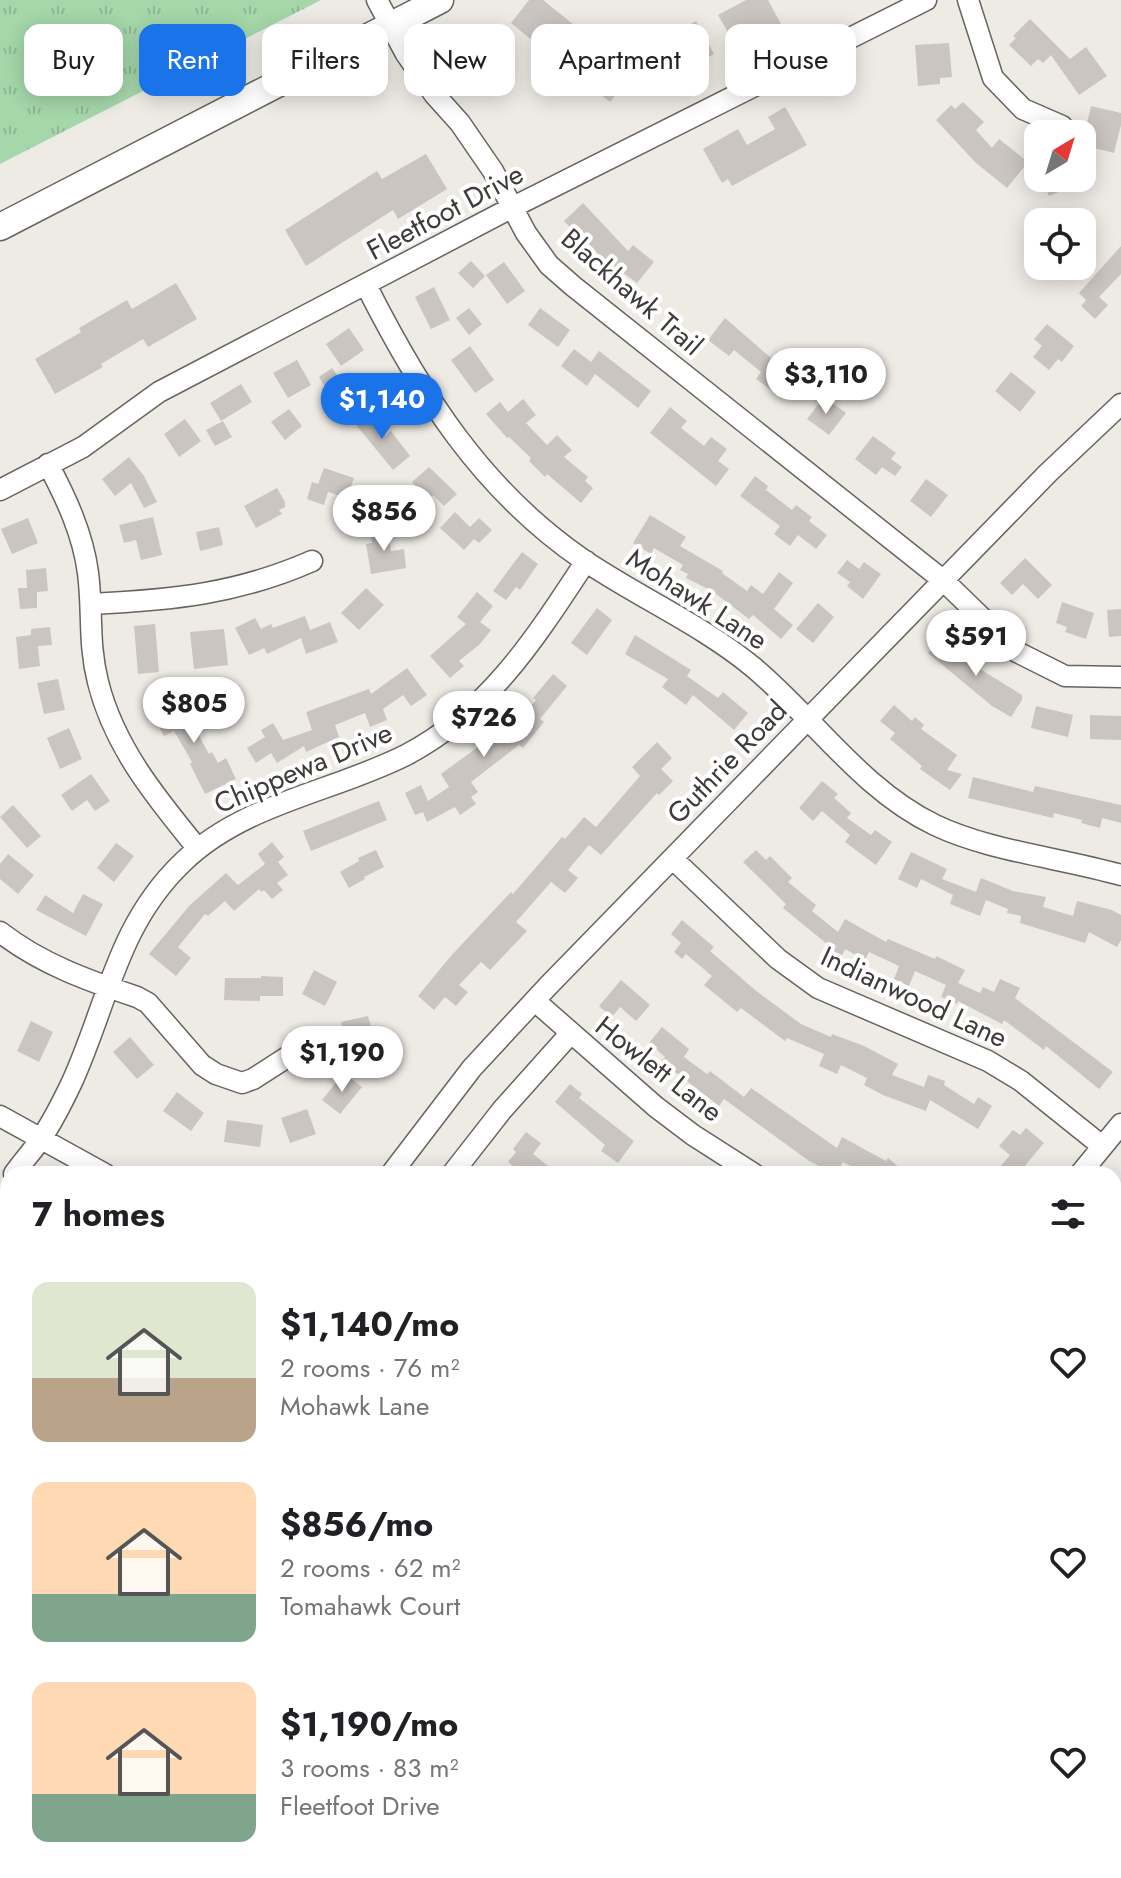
<!DOCTYPE html>
<meta charset="utf-8">
<style>
:root{--surface:#fff;--page:#f2f2f2;--text:#202124;--muted:#757577;--accent:#1a73e8}
body{margin:0;font-family:Jost,sans-serif;background:var(--page);color:var(--text);height:100vh;display:flex;flex-direction:column;font-size:30px;white-space:nowrap}
*{box-sizing:border-box;margin:0}
p{font-size:26px;color:var(--muted)}
.icon{flex:none;width:44px;height:44px;fill:none;stroke:currentColor;stroke-width:2;stroke-linecap:round;stroke-linejoin:round}
.map{position:relative;flex:1;overflow:hidden}
.drawer{position:absolute;left:0px;top:1166px;width:1122px;height:712px;display:flex;flex-direction:column;background:var(--surface);border-radius:24px 24px 0 0;box-shadow:0 4px 20px #0003}
.drawer>*{flex:none}
.banner{position:absolute;left:24px;top:24px;width:1074px;height:72px;display:flex;gap:16px}
.needle{width:52px;rotate:38deg}
.fabs{position:absolute;left:1024px;top:120px;display:grid;gap:16px}
.fabs a{display:grid;place-items:center;width:72px;height:72px;border-radius:16px;background:var(--surface);box-shadow:0 4px 20px #0003;font-size:40px}
.price{position:absolute;translate:-50% -68px;padding:0 18px;border-radius:28px;background:#fff;color:#222;font-size:26px;line-height:52px;filter:drop-shadow(0 2px 4px #0008)}
.price::after{content:'';position:absolute;left:50%;top:48px;width:24px;height:18px;margin-left:-12px;background:inherit;clip-path:polygon(0 0,100% 0,50% 100%)}
.price.on{background:var(--accent);color:#fff}
ul{padding:0;list-style:none}
li{display:flex;align-items:center;gap:24px;height:200px;padding:0 32px}
li span{display:grid;place-items:center;flex:none;width:224px;height:160px;border-radius:16px;color:#555}
li>.icon{margin-inline-start:auto}
span .icon{width:96px;height:96px;fill:#fffc;stroke-width:1}
li b{font-size:34px}
h2{display:flex;justify-content:space-between;align-items:center;height:96px;padding:0 32px;font-size:34px}
.pill{padding:0 28px;border-radius:16px;background:var(--surface);box-shadow:0 4px 20px #0003;font-size:28px;line-height:72px}
.pill.on{background:var(--accent);color:#fff}
.map>svg:first-child{display:block}
.grass{fill:url(#grass-tufts)}
.forest{fill:url(#forest-firs)}
.water{fill:url(#water-ripples);stroke:#5e799f;stroke-width:2}
.building{fill:#cac5c1}
.lines{fill:none;stroke-linecap:round;stroke-linejoin:round}
.minor-casing{stroke:#66645f;stroke-width:23}
.major-casing{stroke:#66645f;stroke-width:29}
.minor{stroke:#fff;stroke-width:20}
.major{stroke:#fff;stroke-width:26}
.labels{text-anchor:middle;dominant-baseline:central;stroke-width:8;stroke-linejoin:round;paint-order:stroke}
.street-label{font-size:28px;fill:#3d3c3a;stroke:#fff}
</style>
<div class="map">
<svg width="1121" height="1878" viewBox="0 0 1121 1878">
<defs>
<pattern id="grass-tufts" width="24" height="20" patternUnits="userSpaceOnUse" patternTransform="scale(2)"><rect width="24" height="20" fill="#a5d7aa"/><path d="M3 7l-1-3M5 7V3M7 7l1-3M15 17l-1-3M17 17v-4M19 17l1-3" fill="none" stroke="#8fb993"/></pattern>
<pattern id="forest-firs" width="22" height="20" patternUnits="userSpaceOnUse" patternTransform="scale(2)"><rect width="22" height="20" fill="#a5d7aa"/><path d="M5 1l3.5 6h-7zM16 11l3.5 6h-7z" fill="#8fb993"/></pattern>
<pattern id="water-ripples" width="26" height="14" patternUnits="userSpaceOnUse" patternTransform="scale(2)"><rect width="26" height="14" fill="#6c93ca"/><path d="M2 4q2-2 4 0t4 0M15 11q2-2 4 0t4 0" fill="none" stroke="#5a79a5"/></pattern>
</defs>
<rect width="100%" height="100%" fill="#eeebe5"/>
<path class="grass" d="M0,0H321L0,164Z
M1114,1745L1121,1749V1878H106L108,1870H1114Z"/>
<path class="forest" d="M108,1870H518L524,1878H106Z"/>
<path class="water" d="M526,1870H716L712,1878H527Z"/>
<path class="building" d="M529,0H543L574,25L550,55L511,23Z
M746,0H768L781,24L737,48L718,15Z
M1030,19L1070,59L1086,47L1107,76L1079,95L1051,55L1043,63L1038,59L1031,66L1009,45L1016,38L1013,36Z
M696,21L714,54L670,79L652,46Z
M594,42L634,73L610,102L571,71Z
M949,43L952,77L940,78V84L918,86L915,45Z
M963,102L984,122L976,130L992,148L999,139L1028,162L1007,188L976,163L936,120L951,105L955,109Z
M1091,106L1121,113V125L1114,153L1082,145Z
M785,107L807,145L732,186L728,179L722,183L703,149L738,129L747,145L775,129L768,117Z
M426,154L447,189L398,219L393,210L306,266L285,230L377,171L382,179Z
M1041,178H1092L1049,196Z
M583,203L628,251L633,245L654,262L637,283L600,256L589,244L587,245L564,221Z
M1121,246V274L1099,297L1108,305L1095,319L1081,306L1086,300L1079,293Z
M471,261L485,276L473,288L458,273Z
M504,262L525,291L507,304L486,275Z
M176,283L197,319L148,347L143,339L101,364L103,367L55,394L35,359L81,332L79,328L127,300L132,309Z
M434,287L450,320L431,329L415,297Z
M469,308L482,324L469,335L456,318Z
M540,308L570,330L558,347L528,325Z
M725,318L771,358L773,356L795,372L778,395L756,379L761,372L734,350L729,356L708,340Z
M1047,324L1074,346L1062,362L1058,359L1049,370L1033,357L1042,346L1034,339Z
M349,328L364,350L341,366L326,344Z
M470,346L494,380L475,393L451,360Z
M574,349L591,362L599,351L651,391L638,408L595,374L587,386L561,366Z
M297,360L311,385L288,398L273,373Z
M332,368L344,386L330,395L319,377Z
M1011,372L1036,392L1020,412L995,391Z
M379,383L391,403L375,413L362,393Z
M241,384L252,402L221,421L210,403Z
M824,397L846,413L829,435L807,419Z
M523,399L536,415L526,423L547,445L557,435L572,450L564,457L588,477L585,481L593,488L581,503L547,474L545,477L529,461L531,458L509,437L507,438L486,414L500,402L508,412Z
M670,407L687,421L681,428L704,446L711,437L727,449L718,461L729,469L716,486L650,433Z
M289,409L302,426L285,440L271,422Z
M367,410L385,436L391,431L410,456L393,470L352,420Z
M185,419L201,441L179,457L164,434Z
M223,421L232,437L215,446L206,430Z
M873,436L896,453L891,459L902,467L895,476L882,467L876,475L855,459Z
M129,457L144,476L157,502L144,508L131,483L115,496L102,479Z
M429,467L457,494L444,506L433,495L428,500L412,482Z
M324,468L354,478L347,498L328,492L324,505L307,499L312,482L318,484Z
M755,476L768,486L766,490L792,510L796,505L812,517L809,521L827,535L816,549L798,535L790,546L774,534L780,526L740,496Z
M926,479L948,495L931,517L910,501Z
M277,488L285,502V507L279,510L282,514L256,528L244,506Z
M455,512L470,527L479,518L492,530L479,543L474,539L464,550L440,528Z
M650,515L686,537L680,546L723,571L722,573L747,591L751,585L763,594L779,572L793,583L774,609L793,625L781,639L753,615L749,619L712,591L686,578L688,574L680,570L683,565L654,548L651,554L633,543Z
M153,517L162,555L141,560L136,540L124,543L119,525Z
M28,518L38,543L12,554L1,529Z
M219,527L223,545L200,551L196,532Z
M387,528L391,551L404,549L406,568L371,574L366,544L372,543L370,530Z
M522,552L538,564L520,590L516,587L506,600L493,591Z
M1025,558L1052,585L1038,599L1023,584L1012,595L1000,583Z
M847,560L859,569L864,562L881,574L863,599L847,586L850,582L837,573Z
M46,568L48,591L37,592V608L20,609L18,588H27L26,570Z
M366,588L384,605L359,630L341,613Z
M477,592L493,606L480,622L491,630L480,644L459,661L464,666L450,678L430,656L466,624L457,617Z
M1062,602L1094,613L1086,639L1065,632L1067,627L1056,623Z
M818,603L834,617L813,643L796,629Z
M597,608L612,620L587,655L571,643Z
M1121,609V636L1109,637L1107,610Z
M305,616L310,630L330,622L338,642L306,654L301,638L267,654L264,648L249,655L235,628L255,618L261,629L271,624L273,628Z
M155,624L159,672L138,674L134,626Z
M50,627L52,645L38,646L40,666L19,669L16,637L31,635V629Z
M224,629L228,665L194,669L190,632Z
M635,635L691,670L687,676L718,698L723,692L748,713L734,730L693,695L686,705L662,687L668,679L625,654Z
M943,636L980,669L1022,695V700L1011,717L992,706L928,653Z
M407,668L427,695L411,706L403,695L383,709L387,720L370,727L365,713L335,725L339,737L306,752L304,746L277,763L271,753L256,763L247,748L265,737L261,730L273,723L283,740L312,730L306,712L369,689L371,694Z
M553,674L567,686L540,719L544,722L523,748L519,745L471,782L478,792L471,797L476,804L460,815L455,807L427,822L423,812L415,815L405,793L421,785L428,801L449,787L441,774L493,736L499,743L536,700L533,698Z
M58,679L65,710L44,714L37,683Z
M167,698L180,721L200,705L207,719L195,729L209,754L212,752L218,763L226,758L236,779L205,794L190,764L192,762L174,731L164,736L149,708Z
M894,705L912,721L915,717L924,725L921,729L957,755L947,770L962,774L950,790L920,769L922,766L890,739L895,733L880,721Z
M1036,706L1073,715L1068,737L1031,728Z
M1090,715L1121,716V740L1090,739Z
M69,728L82,759L60,769L47,738Z
M657,742L672,758L661,769L673,781L659,795L657,793L601,855L589,845L568,870L578,878L565,893L551,882L516,922L527,931L490,970L481,962L459,985L468,992L456,1006L445,997L434,1010L418,996L450,957L511,892L513,894L562,837L565,839L584,817L596,827L640,776L632,767Z
M91,774L110,801L95,811L87,800L72,811L61,795Z
M973,777L1033,792L1035,786L1121,805V823L1102,818L1100,828L1081,823L1082,820L1054,813L1053,818L968,798Z
M822,781L838,794L834,798L851,813L847,818L871,835L875,830L892,842L876,865L845,842L850,835L822,811L813,821L799,808Z
M379,801L387,820L311,851L303,831Z
M13,805L41,836L27,848L0,817Z
M272,842L284,857L278,862L288,875L277,883L283,890L272,899L264,890L261,892L259,889L234,911L225,901L208,916L205,914L178,947L191,958L176,976L149,954L190,905L226,873L238,885L265,864L258,854Z
M116,843L134,856L114,882L97,868Z
M376,850L384,867L364,877L365,879L349,888L340,872L359,861L358,858Z
M756,850L766,860L770,856L792,878L788,882L816,905L812,911L838,932L845,919L886,942L888,939L935,959L936,956L965,970L958,983L980,993L983,987L994,992L1000,979L1020,988L1015,998L1113,1072L1099,1089L1046,1046L1044,1050L1004,1020L1002,1024L958,1001L957,1004L941,997L946,985L915,971L909,986L894,979L899,966L869,952L865,960L845,949L842,956L825,947L827,944L783,908L786,904L743,862Z
M911,852L947,869L942,879L976,892L981,878L1013,891L1046,897L1043,907L1073,916L1077,901L1112,910L1121,915V940L1117,947L1089,932L1085,943L1020,923L1021,916L1007,913L1008,909L986,900L980,916L950,904L953,895L921,879L917,888L898,879Z
M8,854L34,875L18,894L0,879V864Z
M83,894L103,904L86,936L36,910L45,895L73,913Z
M682,920L714,947L710,951L755,990L801,1024L831,1037L832,1034L864,1046L898,1064L892,1075L924,1087L928,1075L945,1081L944,1085L974,1104L978,1097L992,1106L978,1129L930,1100L926,1111L883,1095L864,1085L867,1078L841,1065L837,1074L819,1066L824,1054L787,1038L785,1041L741,1008L737,1012L704,985L712,976L686,954L682,959L674,952L681,943L671,934Z
M314,970L337,982L325,1006L302,994Z
M261,976L283,977V996H260V1001L224,1000L225,978H261Z
M621,980L650,1005L636,1021L620,1007L612,1017L599,1006Z
M368,1016L375,1041L347,1048L341,1022Z
M31,1021L53,1032L39,1062L17,1051Z
M662,1027L689,1049L684,1057L707,1074L710,1071L744,1097L751,1088L837,1148L842,1137L886,1161L888,1158L907,1174H866L843,1162L836,1174L809,1161L724,1099L719,1106L661,1061L665,1057L649,1043Z
M130,1037L154,1065L137,1079L113,1052Z
M344,1073L362,1087L340,1114L322,1100Z
M570,1084L582,1094L579,1098L634,1141L618,1163L601,1151L605,1145L555,1102Z
M177,1092L204,1113L191,1131L163,1111Z
M307,1109L316,1134L290,1143L281,1118Z
M227,1120L263,1125L260,1147L224,1142Z
M1026,1128L1044,1143L1018,1174H994L1010,1155L999,1146L1013,1130L1020,1135Z
M526,1132L541,1143L533,1154L558,1174H523L508,1162L516,1152L513,1149Z"/>
<g class="lines">
<defs>
<path id="minor" d="M377,0L406,54L434,94L460,123L493,171L526,233L549,265L573,286L944,581L1017,652L1065,676L1121,677
M968,0L993,78L1023,109L1062,126
M366,285C421,394 482,491 585,561C640,598 702,625 753,667C814,718 862,790 935,825C989,851 1062,858 1121,875
M48,464C66,498 83,534 88,573C93,611 88,643 98,682C114,747 157,799 198,849
M0,490L83,447L159,392L513,207L926,0
M91,604C172,600 237,594 312,561
M673,859L778,959L818,988L988,1061L1021,1081L1102,1146
M0,932C41,964 89,981 137,997L148,1003L202,1065L216,1074L242,1083L253,1079L292,1054
M535,1001L656,1107L693,1135L754,1174
M0,1116L105,1174
M14,1174C22,1162 32,1152 40,1140C52,1123 63,1101 72,1082C108,1003 117,925 183,862C244,803 333,792 406,755C489,712 536,637 586,561
M391,1174L472,1068L548,986L1048,473L1121,404
M452,1174L502,1110L570,1034
M1080,1174L1121,1124
M0,1312L8,1299
M0,1625H8
M1114,1695L1121,1687
M1114,1714L1121,1718
M0,1841L8,1844
M0,1871L23,1878
M97,1878L99,1870"/>
<path id="major" d="M0,227L440,0"/>
</defs>
<use href="#minor" class="minor-casing"/>
<use href="#major" class="major-casing"/>
<use href="#minor" class="minor"/>
<use href="#major" class="major"/>
</g>
<g class="labels">
<g class="street-label">
<text transform="translate(445 212) rotate(-28)">Fleetfoot Drive</text>
<text transform="translate(632 292) rotate(41)">Blackhawk Trail</text>
<text transform="translate(697 599) rotate(33)">Mohawk Lane</text>
<text transform="translate(727 762) rotate(-46)">Guthrie Road</text>
<text transform="translate(303 768) rotate(-23)">Chippewa Drive</text>
<text transform="translate(914 997) rotate(25)">Indianwood Lane</text>
<text transform="translate(659 1069) rotate(38)">Howlett Lane</text>
</g>
</g>
</svg>
<div class="fabs">
<a><svg class="needle" viewBox="-14 -14 28 28"><path d="M0-13l5 13h-10z" fill="#e53935"/><path d="M0 13l5-13h-10z" fill="#757577"/></svg></a>
<a><svg class="icon" aria-label="locate" viewBox="0 0 24 24"><circle cx="12" cy="12" r="6"/><path d="M12 2v4M12 18v4M2 12h4M18 12h4"/></svg></a>
</div>
<b class="price" style="left:826px;top:416px">$3,110</b>
<b class="price on" style="left:382px;top:441px">$1,140</b>
<b class="price" style="left:384px;top:553px">$856</b>
<b class="price" style="left:976px;top:678px">$591</b>
<b class="price" style="left:194px;top:745px">$805</b>
<b class="price" style="left:484px;top:759px">$726</b>
<b class="price" style="left:342px;top:1094px">$1,190</b>
<div class="banner">
<a class="pill">Buy</a>
<a class="pill on">Rent</a>
<a class="pill">Filters</a>
<a class="pill">New</a>
<a class="pill">Apartment</a>
<a class="pill">House</a>
</div>
<section class="drawer">
<h2>7 homes<svg class="icon" aria-label="filters" viewBox="0 0 24 24"><path d="M4 7h16M4 17h16"/><circle cx="9" cy="7" r="2"/><circle cx="15" cy="17" r="2"/></svg></h2>
<ul>
<li><span style="background:linear-gradient(#dfe7d0 60%,#b9a48a 0)"><svg class="icon" aria-label="home" viewBox="0 0 24 24"><path d="M3 11l9-7 9 7M6 9v11h12V9"/></svg></span><div><b>$1,140/mo</b><p>2 rooms · 76 m²</p><p>Mohawk Lane</p></div><svg class="icon" aria-label="heart" viewBox="0 0 24 24"><path d="M12 20l-8-8c-3-5 5-10 8-4 3-6 11-1 8 4z"/></svg></li>
<li><span style="background:linear-gradient(#ffd9b3 70%,#7fa58c 0)"><svg class="icon" aria-label="home" viewBox="0 0 24 24"><path d="M3 11l9-7 9 7M6 9v11h12V9"/></svg></span><div><b>$856/mo</b><p>2 rooms · 62 m²</p><p>Tomahawk Court</p></div><svg class="icon" aria-label="heart" viewBox="0 0 24 24"><path d="M12 20l-8-8c-3-5 5-10 8-4 3-6 11-1 8 4z"/></svg></li>
<li><span style="background:linear-gradient(#ffd9b3 70%,#7fa58c 0)"><svg class="icon" aria-label="home" viewBox="0 0 24 24"><path d="M3 11l9-7 9 7M6 9v11h12V9"/></svg></span><div><b>$1,190/mo</b><p>3 rooms · 83 m²</p><p>Fleetfoot Drive</p></div><svg class="icon" aria-label="heart" viewBox="0 0 24 24"><path d="M12 20l-8-8c-3-5 5-10 8-4 3-6 11-1 8 4z"/></svg></li>
</ul>
</section>
</div>
